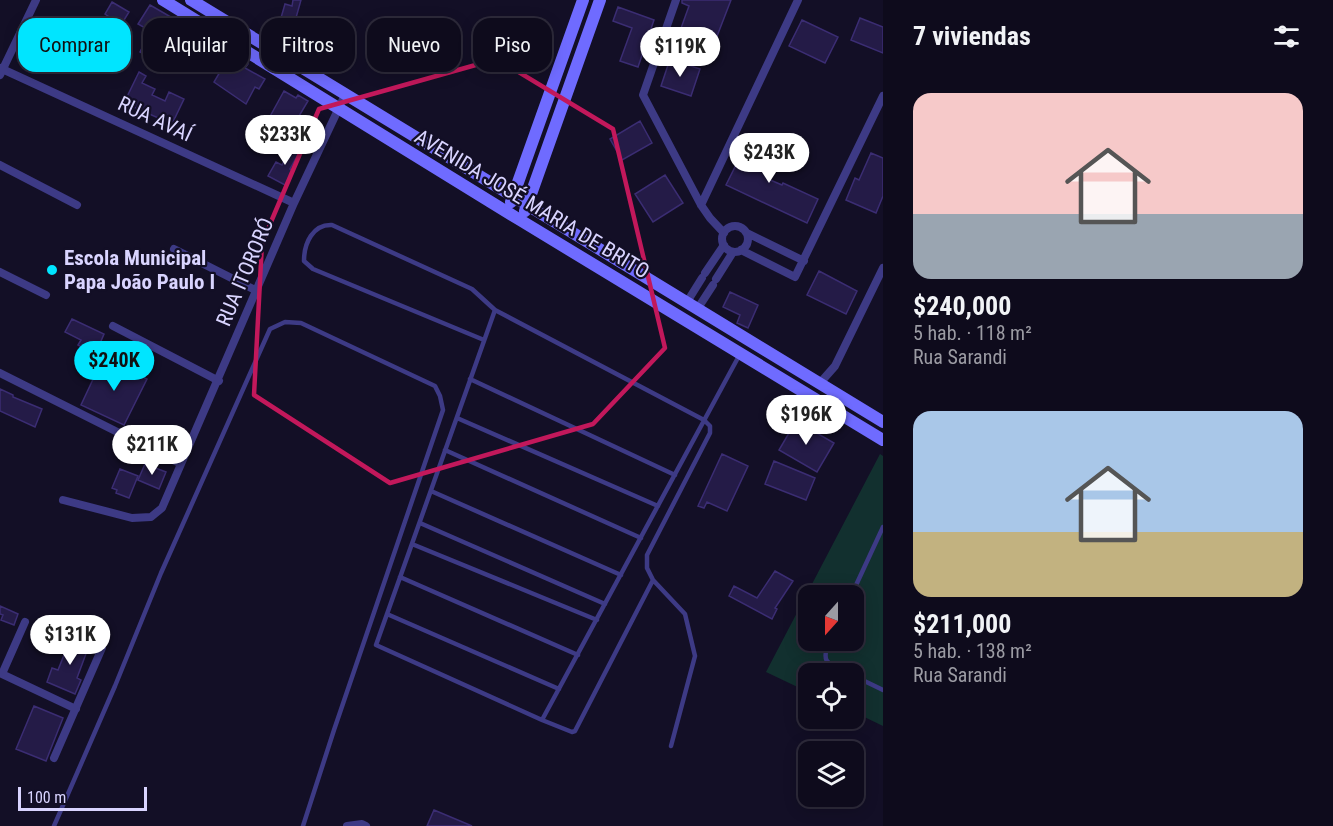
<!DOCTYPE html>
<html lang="es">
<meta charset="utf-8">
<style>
:root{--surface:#0e0b1c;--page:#1c1929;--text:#f1f3f6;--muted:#9b9ba3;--line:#2e2b3b;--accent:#00e5ff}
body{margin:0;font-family:"Roboto Condensed",sans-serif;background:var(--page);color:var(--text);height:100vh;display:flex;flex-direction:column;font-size:22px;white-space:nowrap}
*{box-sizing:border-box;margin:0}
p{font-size:20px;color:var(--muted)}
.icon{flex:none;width:33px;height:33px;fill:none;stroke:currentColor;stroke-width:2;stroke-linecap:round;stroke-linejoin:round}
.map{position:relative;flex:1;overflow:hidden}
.details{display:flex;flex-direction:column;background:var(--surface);width:450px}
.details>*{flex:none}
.banner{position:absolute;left:18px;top:18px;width:570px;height:54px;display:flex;gap:12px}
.needle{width:39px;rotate:201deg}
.fabs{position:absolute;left:798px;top:585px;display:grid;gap:12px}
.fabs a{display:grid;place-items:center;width:66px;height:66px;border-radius:12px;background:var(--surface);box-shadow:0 3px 15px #0003,0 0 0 2px var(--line);font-size:30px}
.scale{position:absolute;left:18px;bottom:15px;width:129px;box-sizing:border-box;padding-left:6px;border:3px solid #d9d4ff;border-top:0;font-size:16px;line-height:21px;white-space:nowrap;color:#d9d4ff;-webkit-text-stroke:4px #130f26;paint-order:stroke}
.price{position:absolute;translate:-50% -51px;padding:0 14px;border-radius:21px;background:#fff;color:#222;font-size:20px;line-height:39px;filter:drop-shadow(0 2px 3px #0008)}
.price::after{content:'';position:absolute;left:50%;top:36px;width:18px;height:14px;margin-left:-9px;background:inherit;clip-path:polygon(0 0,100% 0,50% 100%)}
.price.current{background:var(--accent);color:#111}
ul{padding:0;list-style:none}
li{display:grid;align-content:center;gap:12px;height:318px;padding:0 30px}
li span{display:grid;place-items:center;height:186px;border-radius:18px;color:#555}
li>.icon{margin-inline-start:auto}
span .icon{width:108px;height:108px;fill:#fffc;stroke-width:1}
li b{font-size:26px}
h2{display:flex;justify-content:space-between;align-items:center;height:72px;padding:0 30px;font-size:26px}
.tag{padding:0 21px;border-radius:18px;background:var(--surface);box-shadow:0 3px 15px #0003,0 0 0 2px var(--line);font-size:21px;line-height:54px}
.tag.current{background:var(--accent);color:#111}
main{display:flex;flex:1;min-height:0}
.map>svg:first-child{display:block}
.green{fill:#12302f;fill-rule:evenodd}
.building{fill:#241b47;stroke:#3b2d73;stroke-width:1.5}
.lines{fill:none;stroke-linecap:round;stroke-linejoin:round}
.service{stroke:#3d3a85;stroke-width:4.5}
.minor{stroke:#3d3a85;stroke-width:8}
.secondary{stroke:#6f6bff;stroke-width:12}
.marked{fill:none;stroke:#c2185b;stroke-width:4.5;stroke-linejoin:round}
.poi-dot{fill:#00e5ff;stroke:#130f26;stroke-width:2}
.labels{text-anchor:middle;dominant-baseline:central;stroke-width:4.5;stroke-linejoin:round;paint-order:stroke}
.street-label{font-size:21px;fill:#d9d4ff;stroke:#130f26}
.poi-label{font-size:21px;font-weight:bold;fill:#d9d4ff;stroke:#130f26;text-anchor:start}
</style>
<main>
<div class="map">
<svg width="883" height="826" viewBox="0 0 883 826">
<rect width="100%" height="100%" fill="#130f26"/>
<path class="green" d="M880,454L883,456V726L854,712V674H808V692L766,672ZM808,596H854V640H808Z"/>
<path class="building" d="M293,0H301L290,39L276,35L285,4L292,6Z
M682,0H731L714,44L680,31L689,6L682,3Z
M112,2L129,12L121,25L105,14Z
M150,5L183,24L159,63L140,52L146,40L142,37L147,29L138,24Z
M618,7L654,20L638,67L620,61L632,28L613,21Z
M860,18L883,27V53L851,40Z
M44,20L70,32L64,46L38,34Z
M802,20L838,37L825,63L789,46Z
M231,53L248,64L245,68L265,79L259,89L255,87L246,104L214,82Z
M670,59L700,69L691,96L661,86Z
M139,72L146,76L142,83L155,89L152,95L165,101L169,92L184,99L172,124L124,103Z
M284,91L296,98L298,95L308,101L299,116L310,123L302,136L280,122L272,137L262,131Z
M640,121L652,143L622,160L610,139Z
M748,141L779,156L768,179L782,185L783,183L818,199L807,223L726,185Z
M292,144L301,149L290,169L293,171L285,185L268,176L276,162L282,165Z
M871,153L883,158V196L876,213L846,200L855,178L859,180Z
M665,175L683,203L653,222L635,194Z
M819,271L857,291L846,314L807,295Z
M730,292L758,305L748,328L737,323L740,315L723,307Z
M72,319L104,334L98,348L88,343L85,349L78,345L81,340L65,332Z
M103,358L147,379L124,425L81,405Z
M0,389L13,395V397L42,409L35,427L0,411Z
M796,421L834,443L817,472L779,450Z
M722,454L748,466L727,511L707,502L704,508L698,506Z
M774,461L815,478L806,500L765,484Z
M145,464L166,472L159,489L138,480Z
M120,469L138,476L129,498L116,493L117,490L112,488Z
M775,571L793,581L775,608L777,609L772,619L729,596L734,586L757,598Z
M0,606L18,614L14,625L1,620L3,615L0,614Z
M72,635L90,643L77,678L81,680L75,694L47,682L52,668L58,670Z
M34,706L63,718L46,761L16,749Z
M434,810L472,826H427Z"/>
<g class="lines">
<path class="service" d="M495,310L376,645L542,720L740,354
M484,340L313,269L304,261C304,243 313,224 332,225L472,289L495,310L704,420L710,426V433L647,555V568L653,580L685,614L695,656L671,746
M470,379L675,475
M457,418L658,506
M445,450L641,538
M431,491L621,575
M420,523L605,604
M412,544L597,620
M400,577L578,655
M851,596L883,527
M387,614L559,689
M830,640C819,664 829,664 849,674
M854,676L883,690
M542,720L572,732L575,731L653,580
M54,826L115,686L161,573L270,329L285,322L301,323L435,386L440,396L443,410L334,730L303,826"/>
<path class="minor" d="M676,0L643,95L701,205L710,218L724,233
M0,68L294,203
M0,75L36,0
M0,165L77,205
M701,205L798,0
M722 239a13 13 0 1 1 26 0a13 13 0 1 1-26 0Z
M747,233L804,261
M174,249L257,291
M741,250L795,277L883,96
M0,272L46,295
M705,273L724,245
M716,279L733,252
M687,302L702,278
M698,308L713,285
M113,326L219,381
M0,373L181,464
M820,383L835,366L883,268
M63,500L132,518L151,517L162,508L294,203L345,95
M0,673L76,709
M2,674L25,622
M54,758L102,648
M347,826L362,824L366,826"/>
<path class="secondary" d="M163,0L520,220L883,440
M191,0L883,422
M511,202L583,0
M525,211L600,0"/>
</g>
<path class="marked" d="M497,59L613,129L665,348L593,424L390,483L254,395L262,243L319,109Z"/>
<circle class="poi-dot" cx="52" cy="270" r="6"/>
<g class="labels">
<g class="street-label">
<text transform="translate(155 119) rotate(25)">RUA AVAÍ</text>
<text transform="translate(532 204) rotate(31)">AVENIDA JOSÉ MARIA DE BRITO</text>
<text transform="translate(245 272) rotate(-67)">RUA ITORORÓ</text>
</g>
<g class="poi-label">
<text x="64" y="258">Escola Municipal<tspan x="64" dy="24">Papa João Paulo I</tspan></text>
</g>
</g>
</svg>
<div class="fabs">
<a><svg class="needle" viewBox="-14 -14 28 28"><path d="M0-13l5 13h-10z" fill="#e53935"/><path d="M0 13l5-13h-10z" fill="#9b9ba3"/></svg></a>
<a><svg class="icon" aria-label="locate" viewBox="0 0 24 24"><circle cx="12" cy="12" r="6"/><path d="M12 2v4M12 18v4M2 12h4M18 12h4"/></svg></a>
<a><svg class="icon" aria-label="layers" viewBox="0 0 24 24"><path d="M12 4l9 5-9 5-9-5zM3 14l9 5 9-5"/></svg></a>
</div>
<div class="scale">100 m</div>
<b class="price" style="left:680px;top:78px">$119K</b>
<b class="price" style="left:285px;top:166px">$233K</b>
<b class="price" style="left:769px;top:184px">$243K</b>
<b class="price current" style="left:114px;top:392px">$240K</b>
<b class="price" style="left:806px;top:446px">$196K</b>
<b class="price" style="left:152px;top:476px">$211K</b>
<b class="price" style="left:70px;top:666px">$131K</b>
<div class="banner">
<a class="tag current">Comprar</a>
<a class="tag">Alquilar</a>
<a class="tag">Filtros</a>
<a class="tag">Nuevo</a>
<a class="tag">Piso</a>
</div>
</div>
<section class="details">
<h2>7 viviendas<svg class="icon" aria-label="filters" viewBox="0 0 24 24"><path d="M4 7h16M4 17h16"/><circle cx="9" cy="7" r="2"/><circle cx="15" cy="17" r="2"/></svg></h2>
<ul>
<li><span style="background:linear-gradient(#f6c9c9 65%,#9aa5b1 0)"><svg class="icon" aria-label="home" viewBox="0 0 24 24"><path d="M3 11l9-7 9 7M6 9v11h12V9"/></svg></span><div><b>$240,000</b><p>5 hab. · 118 m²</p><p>Rua Sarandi</p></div></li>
<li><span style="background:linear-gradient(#a9c7e8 65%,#c2b280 0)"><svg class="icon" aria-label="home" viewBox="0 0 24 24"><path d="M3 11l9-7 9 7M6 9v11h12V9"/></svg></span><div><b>$211,000</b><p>5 hab. · 138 m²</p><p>Rua Sarandi</p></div></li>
</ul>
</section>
</main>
